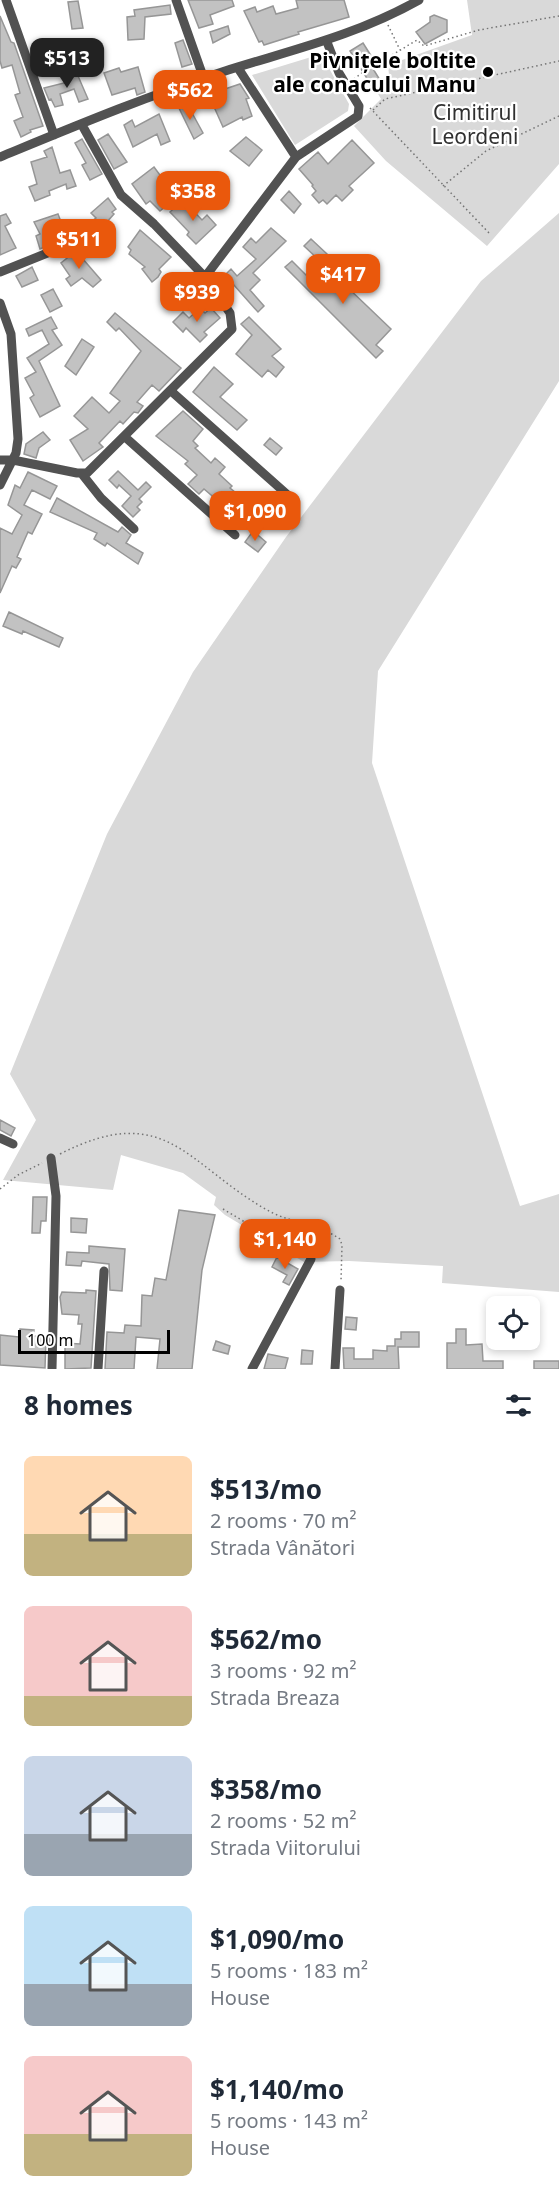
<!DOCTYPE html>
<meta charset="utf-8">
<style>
:root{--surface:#fff;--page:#f2f2f3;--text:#1f2937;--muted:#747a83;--accent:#ea580c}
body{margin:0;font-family:"Noto Sans",sans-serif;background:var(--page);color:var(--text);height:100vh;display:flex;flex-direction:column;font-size:22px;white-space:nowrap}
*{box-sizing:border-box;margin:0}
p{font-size:20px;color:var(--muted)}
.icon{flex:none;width:33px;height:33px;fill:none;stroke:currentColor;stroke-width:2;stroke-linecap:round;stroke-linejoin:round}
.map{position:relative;height:1369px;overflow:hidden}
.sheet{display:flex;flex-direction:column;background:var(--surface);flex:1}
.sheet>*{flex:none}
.controls{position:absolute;left:486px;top:1296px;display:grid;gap:12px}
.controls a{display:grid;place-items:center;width:54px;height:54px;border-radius:9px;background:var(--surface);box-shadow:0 3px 9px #0003;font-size:30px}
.scale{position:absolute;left:18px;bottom:15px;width:152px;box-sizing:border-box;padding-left:6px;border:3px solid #000;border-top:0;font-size:16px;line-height:21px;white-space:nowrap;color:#000;-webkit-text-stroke:4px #fff;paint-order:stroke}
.price{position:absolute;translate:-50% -51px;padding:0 14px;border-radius:12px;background:var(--accent);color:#fff;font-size:20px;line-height:39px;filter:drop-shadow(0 2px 3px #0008)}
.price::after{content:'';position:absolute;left:50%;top:36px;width:18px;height:14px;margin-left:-9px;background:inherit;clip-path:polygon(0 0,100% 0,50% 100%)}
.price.selected{background:#222;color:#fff}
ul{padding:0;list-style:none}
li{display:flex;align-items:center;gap:18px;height:150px;padding:0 24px}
li span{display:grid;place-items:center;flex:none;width:168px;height:120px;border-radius:9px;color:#555}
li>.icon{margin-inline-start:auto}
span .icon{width:72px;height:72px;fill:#fffc;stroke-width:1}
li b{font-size:26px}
h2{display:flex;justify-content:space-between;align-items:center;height:72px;padding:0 24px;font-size:26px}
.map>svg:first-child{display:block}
.green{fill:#d9d9d9}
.building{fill:#c2c2c2;stroke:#969696;stroke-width:1.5}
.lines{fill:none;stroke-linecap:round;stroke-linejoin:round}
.path{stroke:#747474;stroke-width:1.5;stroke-dasharray:1.5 3;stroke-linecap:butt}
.street{stroke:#525252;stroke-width:9}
.poi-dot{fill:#000;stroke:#fff;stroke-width:2}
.labels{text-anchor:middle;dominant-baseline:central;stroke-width:4.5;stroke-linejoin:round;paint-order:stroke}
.poi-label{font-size:21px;font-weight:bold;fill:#000;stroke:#fff;text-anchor:end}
.park-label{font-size:21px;fill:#303030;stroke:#fff}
</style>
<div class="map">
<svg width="559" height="1369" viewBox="0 0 559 1369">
<rect width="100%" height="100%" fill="#fff"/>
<path class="green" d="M467,0H559V164L487,246L386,161L354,126L381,99L374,87L389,75L388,65L472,35Z
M321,54L349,104L348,111L295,145L252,75Z
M559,213V381L378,671L372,763L520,1206L559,1194V1292L442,1283L443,1266L349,1261L304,1262L225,1215L214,1205L216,1197L183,1173L121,1155L113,1190L3,1180L36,1120L10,1074L107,834L193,672L286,537L481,281Z"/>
<path class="building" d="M188,0H232L234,6L210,15L213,24L199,28Z
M296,0H344L349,17L298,32L299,34L264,45L262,41L259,42L244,11L255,7L257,12L273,6L276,14L298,8Z
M78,1L83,28L72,29L68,2Z
M170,5L171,14L145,17L144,39L128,40L127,17L135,16L134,10Z
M434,15L447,20V32L425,44L416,32L430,22V17Z
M0,16L11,42L14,43L43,126L30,130L31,132L21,137L14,121L23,117L15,95L20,93L12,65L2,68L0,61Z
M228,26L230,34L213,43L210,32Z
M183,40L192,64L182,67L175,43Z
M363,43L375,62L370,64L380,80L371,85L350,51Z
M138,67L145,92L137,95L135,88L112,95L104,73L119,68L121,72Z
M75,69L88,99L79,102L74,89L60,94L63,105L55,107L51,99L49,100L44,88L68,82L65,72Z
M240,84L249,98L246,99L252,116L243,120L242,117L223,127L206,89L213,86L216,92Z
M186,102L203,133L194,139L178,106Z
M159,114L170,141L161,145L157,134L133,147L124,125L132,120L135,127Z
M108,134L127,162L114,169L98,140Z
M246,137L262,150L249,166L230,151Z
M82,139L102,174L90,180L82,165L86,163L75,143Z
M352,140L374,163L349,186L353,190L342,201L336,195L327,204L323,200L319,203L312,195L316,191L312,186L313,185L299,169L318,152L328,164Z
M52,147L60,173L70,170L76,186L67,189L66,184L49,191L50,195L35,201L29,187L37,184L31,162L47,157L44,151Z
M154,167L165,182L174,175L180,184L161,198L167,205L160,211L150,201L146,204L132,184Z
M289,191L301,204L294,213L281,200Z
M108,198L116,209L112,212L114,214L105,224L79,233L78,231L96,218L91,213Z
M183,200L202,220L207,215L216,225L196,244L187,235L189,232L170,212Z
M6,214L11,223L5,226L16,248L0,255V216Z
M58,214L67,237L40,249L36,236L40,234L34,222Z
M107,227L113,234L100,243L95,236Z
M271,228L286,241L253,273L260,280L250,290L264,306L258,312L225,275L231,269L237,276L256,259L243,247L251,238L256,243Z
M140,230L171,257L159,269L161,272L158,277L152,282L142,269L145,267L129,254L131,250L128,247Z
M311,239L327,254L320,261L304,246Z
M76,251L101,280L93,287L82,278L71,286L66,279L70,276L61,263Z
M292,261L306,275L320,261L391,329L376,345L383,351L376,358L285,267Z
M32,267L38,280L22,287L16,276Z
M53,289L62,306L50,312L41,295Z
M200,308L205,313L211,308L220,318L204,332L207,335L200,342L186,328L183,332L173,322L183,312L189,318Z
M115,313L181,368L159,391L152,385L137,402L143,406L138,413L134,412L123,424L120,421L99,443L103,447L83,461L70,440L88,429L74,416L92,397L109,413L120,401L110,393L141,351L119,328L116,331L107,322Z
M51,317L57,328L52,330L62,345L39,361L60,406L40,417L30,398L34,395L25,378L36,372L27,358L49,344L42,330L29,336L26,329Z
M249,317L281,349L272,356L284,367L276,377L268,370L262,377L236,354L252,335L241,324Z
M82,339L94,347L76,375L65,366Z
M214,367L233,384L220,397L247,420L237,430L193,392Z
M183,411L203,429L193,441L198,446L195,448L211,463L215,458L225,467L219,474L232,486L230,488L257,510L245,524L204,489L199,494L188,484L197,475L185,464L188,461L156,436Z
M43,432L50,440L39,448L36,458L24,454L26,444Z
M270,438L282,448L276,455L264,445Z
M118,471L138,490L146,482L151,487L139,499L142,502L137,507L140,510L133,517L122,506L131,496L119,485L117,488L109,480Z
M28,472L57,486L50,499L32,490L24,505L42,514L32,534L28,532L17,557L21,559L16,568L12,566L0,593V528L12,534L22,515L8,505L15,485L20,488Z
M57,498L118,532L122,527L131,535L126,543L143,553L138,564L107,543L105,546L94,539L97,533L50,512Z
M253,531L266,542L258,552L245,542Z
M9,612L63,638L59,647L23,631L22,634L3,626Z
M0,1120L15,1128L11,1136L0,1130Z
M33,1197H47L46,1221H41L40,1233H32Z
M179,1210L215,1215L202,1270L192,1369H157L160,1339L136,1337L134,1369H105L107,1332L124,1333L125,1325L141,1326L142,1295L152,1296L155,1278L166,1280Z
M71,1218L87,1219L86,1233L71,1232Z
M89,1246L125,1249L122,1291L110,1290L109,1264L82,1261L81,1266L66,1265L67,1252L89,1253Z
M277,1257L298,1269L289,1285L283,1282L287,1275L272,1267Z
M86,1290L96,1291L91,1368L65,1369V1343L80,1344L82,1324H78L79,1315L62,1314L60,1297L62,1292L86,1293Z
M346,1317L357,1318L356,1330L345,1329Z
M20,1329L34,1330L33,1336L46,1337L45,1368L0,1365V1335L19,1337Z
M456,1329H466V1345L482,1344L483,1361H503V1369H447V1343H456Z
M401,1332H419V1347H398L399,1369H344L343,1348H354V1359H373V1350L387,1351V1346H395V1339H401Z
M216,1341L230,1346L228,1354L213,1350Z
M302,1350L313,1351L312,1364H301Z
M268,1354L288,1358L285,1369H264Z
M534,1361H559V1369H534Z"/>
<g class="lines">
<path class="path" d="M388,25L400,50
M369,69L417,40L424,46L479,30L559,16
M354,79L363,72
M370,108L489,233
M373,110L385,99L559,61
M443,186L486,151L559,116
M60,1154C166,1100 186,1164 267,1210C290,1223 318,1224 340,1239L342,1245L341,1281
M0,1189L18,1175L42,1163
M223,1209L302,1256
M320,1255L327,1245L326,1232"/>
<path class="street" d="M6,0L54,135
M176,0L204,79
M238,68L296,157
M0,157C73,127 147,96 222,72C291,50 355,36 419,0
M0,272L60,248
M205,277L296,157L358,116L359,106L339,73L327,42
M0,303L11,334L18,439L16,453L0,485
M171,391L290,497
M125,437L235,535
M0,460H13L77,473H87L232,329L230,313L205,277L154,224L121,195L82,125
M82,474L101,498L134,529
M0,1138L13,1144
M51,1158L56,1196L52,1369
M98,1369L104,1271
M252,1369L311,1259
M335,1369L340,1290"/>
</g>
<circle class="poi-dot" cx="488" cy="72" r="6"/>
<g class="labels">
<g class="poi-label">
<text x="476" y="60">Pivnițele boltite<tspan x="476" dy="24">ale conacului Manu</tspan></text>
</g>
<g class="park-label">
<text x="475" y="112">Cimitirul<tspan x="475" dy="24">Leordeni</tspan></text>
</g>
</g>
</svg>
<div class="controls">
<a><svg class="icon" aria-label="locate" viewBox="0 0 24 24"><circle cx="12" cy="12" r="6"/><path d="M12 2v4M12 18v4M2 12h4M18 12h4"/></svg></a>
</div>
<div class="scale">100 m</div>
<b class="price selected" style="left:67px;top:89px">$513</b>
<b class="price" style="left:190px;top:121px">$562</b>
<b class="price" style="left:193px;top:222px">$358</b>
<b class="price" style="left:79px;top:270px">$511</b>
<b class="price" style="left:343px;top:305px">$417</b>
<b class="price" style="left:197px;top:323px">$939</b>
<b class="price" style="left:255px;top:542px">$1,090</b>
<b class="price" style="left:285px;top:1270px">$1,140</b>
</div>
<section class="sheet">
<h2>8 homes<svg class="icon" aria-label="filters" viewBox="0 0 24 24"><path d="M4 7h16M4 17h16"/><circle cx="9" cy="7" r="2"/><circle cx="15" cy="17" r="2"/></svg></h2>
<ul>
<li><span style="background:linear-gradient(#ffd9b3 65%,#c2b280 0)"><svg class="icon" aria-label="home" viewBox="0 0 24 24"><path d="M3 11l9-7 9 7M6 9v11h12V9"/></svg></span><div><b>$513/mo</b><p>2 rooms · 70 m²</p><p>Strada Vânători</p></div></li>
<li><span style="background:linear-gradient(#f6c9c9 75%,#c2b280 0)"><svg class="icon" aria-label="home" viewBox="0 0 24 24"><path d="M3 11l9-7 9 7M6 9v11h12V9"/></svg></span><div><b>$562/mo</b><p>3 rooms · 92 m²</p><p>Strada Breaza</p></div></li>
<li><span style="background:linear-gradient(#c9d6e8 65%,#9aa5b1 0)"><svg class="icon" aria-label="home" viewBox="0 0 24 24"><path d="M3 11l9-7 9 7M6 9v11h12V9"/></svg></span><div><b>$358/mo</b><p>2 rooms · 52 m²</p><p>Strada Viitorului</p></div></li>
<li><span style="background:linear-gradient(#bfe0f5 65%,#9aa5b1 0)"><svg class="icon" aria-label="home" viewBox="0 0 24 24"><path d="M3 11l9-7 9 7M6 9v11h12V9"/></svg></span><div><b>$1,090/mo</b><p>5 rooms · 183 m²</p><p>House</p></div></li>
<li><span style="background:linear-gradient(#f6c9c9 65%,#c2b280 0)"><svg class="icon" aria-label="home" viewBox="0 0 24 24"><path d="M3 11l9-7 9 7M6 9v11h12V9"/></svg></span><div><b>$1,140/mo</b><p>5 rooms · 143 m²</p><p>House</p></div></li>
</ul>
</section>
